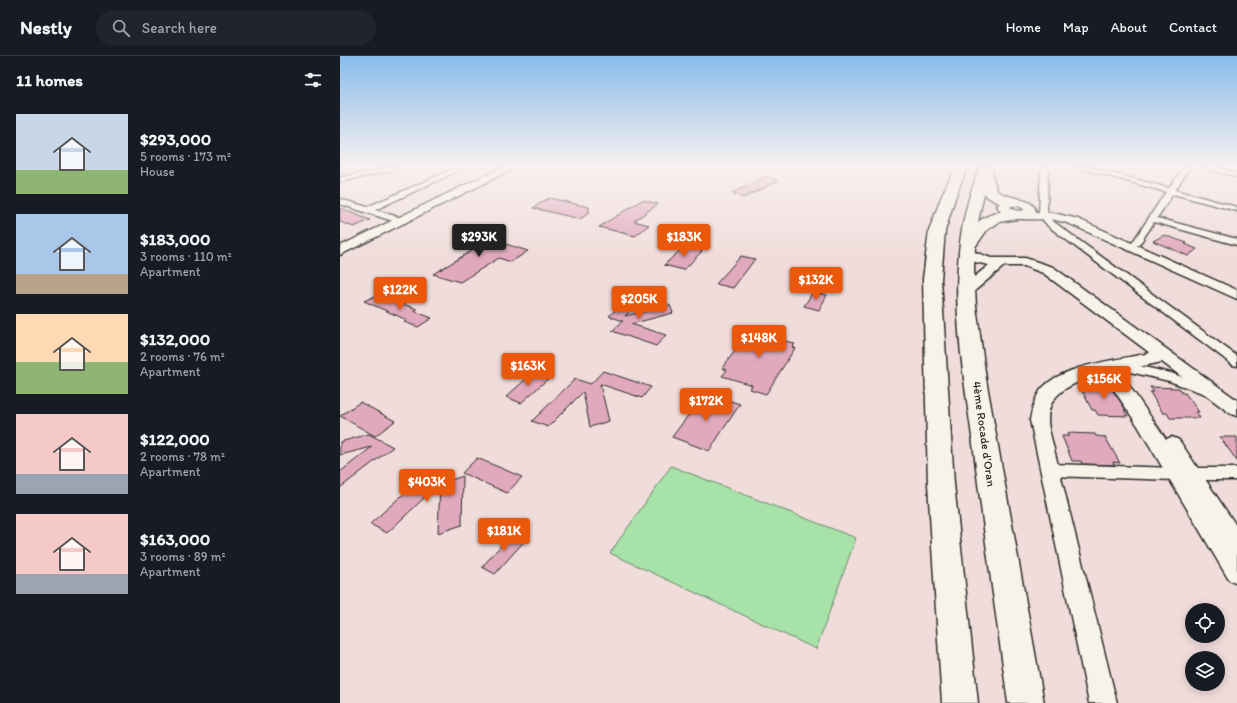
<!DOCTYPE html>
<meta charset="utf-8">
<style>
:root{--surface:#171b24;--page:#20242c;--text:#f1f3f6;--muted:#9ea1a6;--line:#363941;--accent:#ea580c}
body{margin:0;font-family:Itim,sans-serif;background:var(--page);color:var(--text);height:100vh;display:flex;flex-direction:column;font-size:15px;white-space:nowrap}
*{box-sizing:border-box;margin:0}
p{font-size:13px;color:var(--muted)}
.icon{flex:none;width:22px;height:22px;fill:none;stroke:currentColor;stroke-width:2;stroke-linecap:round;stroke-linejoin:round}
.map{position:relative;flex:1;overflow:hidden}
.drawer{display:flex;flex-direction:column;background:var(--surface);width:340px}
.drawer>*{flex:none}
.fabs{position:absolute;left:845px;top:547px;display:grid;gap:8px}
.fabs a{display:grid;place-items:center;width:40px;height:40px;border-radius:50%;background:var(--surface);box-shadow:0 2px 10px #0003;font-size:20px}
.price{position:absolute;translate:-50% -34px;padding:0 9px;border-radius:4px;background:var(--accent);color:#fff;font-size:13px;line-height:26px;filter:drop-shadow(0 1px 2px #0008)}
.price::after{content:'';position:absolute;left:50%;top:24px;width:12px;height:9px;margin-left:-6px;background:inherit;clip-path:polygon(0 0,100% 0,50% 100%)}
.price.selected{background:#222;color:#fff}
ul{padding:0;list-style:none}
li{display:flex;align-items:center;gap:12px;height:100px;padding:0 16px}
li span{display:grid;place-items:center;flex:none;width:112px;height:80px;border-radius:0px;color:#555}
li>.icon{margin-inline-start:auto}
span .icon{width:48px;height:48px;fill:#fffc;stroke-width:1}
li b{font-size:17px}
h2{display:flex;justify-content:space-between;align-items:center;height:48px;padding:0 16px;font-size:17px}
header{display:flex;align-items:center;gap:24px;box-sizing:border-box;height:56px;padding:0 20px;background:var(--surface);border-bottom:1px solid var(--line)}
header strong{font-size:19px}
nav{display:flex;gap:22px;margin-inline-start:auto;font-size:14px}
.search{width:280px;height:36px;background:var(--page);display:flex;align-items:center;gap:10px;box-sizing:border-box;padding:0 14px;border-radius:22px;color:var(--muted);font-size:15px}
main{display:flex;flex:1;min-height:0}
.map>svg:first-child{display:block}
.green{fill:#a7e2a8;stroke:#69866a}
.building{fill:#e1a9bd;stroke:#2b2b2b}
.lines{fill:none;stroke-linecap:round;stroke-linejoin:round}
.street-casing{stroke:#2b2b2b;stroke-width:3}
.secondary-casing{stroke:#2b2b2b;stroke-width:3}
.highway-casing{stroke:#2b2b2b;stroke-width:3}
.street{fill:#f7f3e8;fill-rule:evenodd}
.secondary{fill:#f7f3e8;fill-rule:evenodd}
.highway{fill:#f7f3e8;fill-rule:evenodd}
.labels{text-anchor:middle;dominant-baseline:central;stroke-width:3.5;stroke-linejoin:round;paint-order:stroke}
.street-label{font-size:12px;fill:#2b2b2b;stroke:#f7f3e8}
</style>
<header>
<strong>Nestly</strong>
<div class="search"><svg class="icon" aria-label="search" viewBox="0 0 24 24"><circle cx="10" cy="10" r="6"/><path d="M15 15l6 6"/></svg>Search here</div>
<nav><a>Home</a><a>Map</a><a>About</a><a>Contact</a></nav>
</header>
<main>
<section class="drawer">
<h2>11 homes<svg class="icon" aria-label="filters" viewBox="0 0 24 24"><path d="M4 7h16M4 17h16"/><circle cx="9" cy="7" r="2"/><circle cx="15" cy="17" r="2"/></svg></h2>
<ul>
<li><span style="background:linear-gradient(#c9d6e8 70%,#8fb573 0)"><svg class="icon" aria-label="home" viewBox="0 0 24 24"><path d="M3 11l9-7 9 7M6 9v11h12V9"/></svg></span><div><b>$293,000</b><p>5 rooms · 173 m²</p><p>House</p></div></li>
<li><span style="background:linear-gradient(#a9c7e8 75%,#b9a48a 0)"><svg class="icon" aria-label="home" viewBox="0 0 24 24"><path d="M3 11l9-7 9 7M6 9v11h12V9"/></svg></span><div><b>$183,000</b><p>3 rooms · 110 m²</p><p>Apartment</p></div></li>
<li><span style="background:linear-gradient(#ffd9b3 60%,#8fb573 0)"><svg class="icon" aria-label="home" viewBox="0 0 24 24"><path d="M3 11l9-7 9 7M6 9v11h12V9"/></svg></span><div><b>$132,000</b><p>2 rooms · 76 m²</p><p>Apartment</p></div></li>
<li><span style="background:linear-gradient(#f6c9c9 75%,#9aa5b1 0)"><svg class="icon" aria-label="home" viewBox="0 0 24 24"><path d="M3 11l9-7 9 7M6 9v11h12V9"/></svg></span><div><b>$122,000</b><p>2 rooms · 78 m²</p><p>Apartment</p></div></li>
<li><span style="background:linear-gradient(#f6c9c9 75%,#9aa5b1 0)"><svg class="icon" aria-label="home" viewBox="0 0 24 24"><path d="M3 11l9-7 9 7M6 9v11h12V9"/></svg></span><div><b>$163,000</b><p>3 rooms · 89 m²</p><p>Apartment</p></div></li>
</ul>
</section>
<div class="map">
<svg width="897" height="647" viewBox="0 0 897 647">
<rect width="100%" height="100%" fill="#f0dddb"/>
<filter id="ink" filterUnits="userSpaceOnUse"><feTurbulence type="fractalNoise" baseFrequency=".025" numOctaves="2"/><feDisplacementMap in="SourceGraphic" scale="8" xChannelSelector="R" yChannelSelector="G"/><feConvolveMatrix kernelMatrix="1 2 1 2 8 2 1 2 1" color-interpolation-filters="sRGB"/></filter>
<g filter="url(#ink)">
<path class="green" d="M331,410L516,482L476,593L270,497Z"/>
<path class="building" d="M12,111L13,118L0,120V114Z
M427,120L438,125L403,142L392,137Z
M209,142L249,151V157L240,163L193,152Z
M302,144L318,148L294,165L309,169L295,180L259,171Z
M0,152L12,157L30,164L14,171L0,166Z
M824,179L847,187L845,188L857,193L848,200L813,185Z
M140,180L188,195L171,206L159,202L120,226L93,218L133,194L122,190Z
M345,190L363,194L344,214L324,209Z
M401,200L415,203L393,232L376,228Z
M299,233L310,236L285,260L330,249L333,257L291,268L326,279L316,290L272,275L283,265L269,260Z
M473,236L487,239L479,254L464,250Z
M35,240L46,245L48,243L77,253L74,255L92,262L78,271L64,266L67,264L24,245Z
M413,271L446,280L443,284L455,288L452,291L455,292L426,338L410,333L412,329L382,320L387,314L382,312Z
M195,315L210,321L181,347L166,341Z
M263,315L311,331L302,342L260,328L269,365L250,371L243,336L208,371L192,365L235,323L251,328Z
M742,329H769L786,354H784L788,360L758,359L755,354H752L742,335H745Z
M810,331L839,332L842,337H845L859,356H856L860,362H830L827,357H823L817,348L810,336H814Z
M365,337L400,348L369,395L332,381Z
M20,346L55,365L35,380L0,360Z
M728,377L755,378L756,380L765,381L780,407L773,406L774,409L742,408L741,405H732L722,380H729Z
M29,378L53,391L0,432V416L32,391L0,399V386Z
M880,381H897V405Z
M137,402L182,421L167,437L122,417Z
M88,416L108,425L123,420L122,469L98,477L100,427L47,477L30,468Z
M174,475L187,482L155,518L142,511Z"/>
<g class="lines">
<defs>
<path id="street" d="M50,111H62L58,113L0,126V122Z
M117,111H126L35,154L65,163L66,165L65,167H59L0,148V143L27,151Z
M701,111H708L707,159L714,166L897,300V310L893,309L708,170L699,159Z
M736,111H747L829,132L844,111H850L835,134L897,151V155L833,138L817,162L897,183V189L814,166L799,189H793L792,187L826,136Z
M861,111H872L897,117V121Z
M781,306L831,317L869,331L871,334L869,337L865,338L829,325L777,313L775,310L777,307Z
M710,408L836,412H897V424H836L710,420L705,418L703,414L705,410Z"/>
<path id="secondary" d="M162,111H174L173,113L0,199V190Z
M671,143C681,143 694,145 696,156L713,157L738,163L897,234V243L730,168C724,166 717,164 711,163C694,162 667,168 657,150L659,148ZM673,149L679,150L685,154L677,155L670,151Z
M626,193L651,202H685L713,211L897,344V360L891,358L822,306L779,315L826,383L832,381L839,384L897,471V528L889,524L798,370L764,319C735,325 702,336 709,373L777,647H749L690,364C692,354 694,344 700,335C720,308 780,304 810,297L703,217L684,210H664L632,237L627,238L622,237L620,234L622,231L649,209C640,207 625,205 620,197L621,194Z"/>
<path id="highway" d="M615,111H627L615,142L605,175L601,223L614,428L638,647H602L588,428L583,223L589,175L601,142Z
M640,111H652L653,123L657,135L665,139L680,143L682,146L680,149C669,152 651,146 644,137L638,166C649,157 669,152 683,156L685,159L683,162L659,166L647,174L635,191L634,214L636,250L646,323L704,647H668C657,563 644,479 634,395C621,298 601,204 640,111Z"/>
</defs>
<use href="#street" class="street-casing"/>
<use href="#secondary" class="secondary-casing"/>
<use href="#highway" class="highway-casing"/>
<use href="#street" class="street"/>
<use href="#secondary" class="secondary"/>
<use href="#highway" class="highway"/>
</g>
</g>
<linearGradient id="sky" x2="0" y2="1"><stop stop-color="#88bcec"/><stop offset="0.55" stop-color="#f8f0ef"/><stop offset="1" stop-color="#f8f0ef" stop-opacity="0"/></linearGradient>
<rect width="897" height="201" fill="url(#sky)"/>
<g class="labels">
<g class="street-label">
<text transform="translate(644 378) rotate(82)">4ème Rocade d'Oran</text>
</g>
</g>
</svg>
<div class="fabs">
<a><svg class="icon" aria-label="locate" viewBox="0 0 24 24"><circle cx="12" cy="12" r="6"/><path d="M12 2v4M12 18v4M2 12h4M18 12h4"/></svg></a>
<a><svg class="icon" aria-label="layers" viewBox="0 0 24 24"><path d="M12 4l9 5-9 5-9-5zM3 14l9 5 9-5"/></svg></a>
</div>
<b class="price selected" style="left:139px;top:202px">$293K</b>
<b class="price" style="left:344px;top:202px">$183K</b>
<b class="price" style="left:476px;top:245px">$132K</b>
<b class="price" style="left:60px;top:255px">$122K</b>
<b class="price" style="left:299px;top:264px">$205K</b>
<b class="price" style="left:419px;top:303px">$148K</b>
<b class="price" style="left:188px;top:331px">$163K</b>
<b class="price" style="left:764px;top:344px">$156K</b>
<b class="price" style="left:366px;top:366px">$172K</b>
<b class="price" style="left:87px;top:447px">$403K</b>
<b class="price" style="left:164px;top:496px">$181K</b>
</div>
</main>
